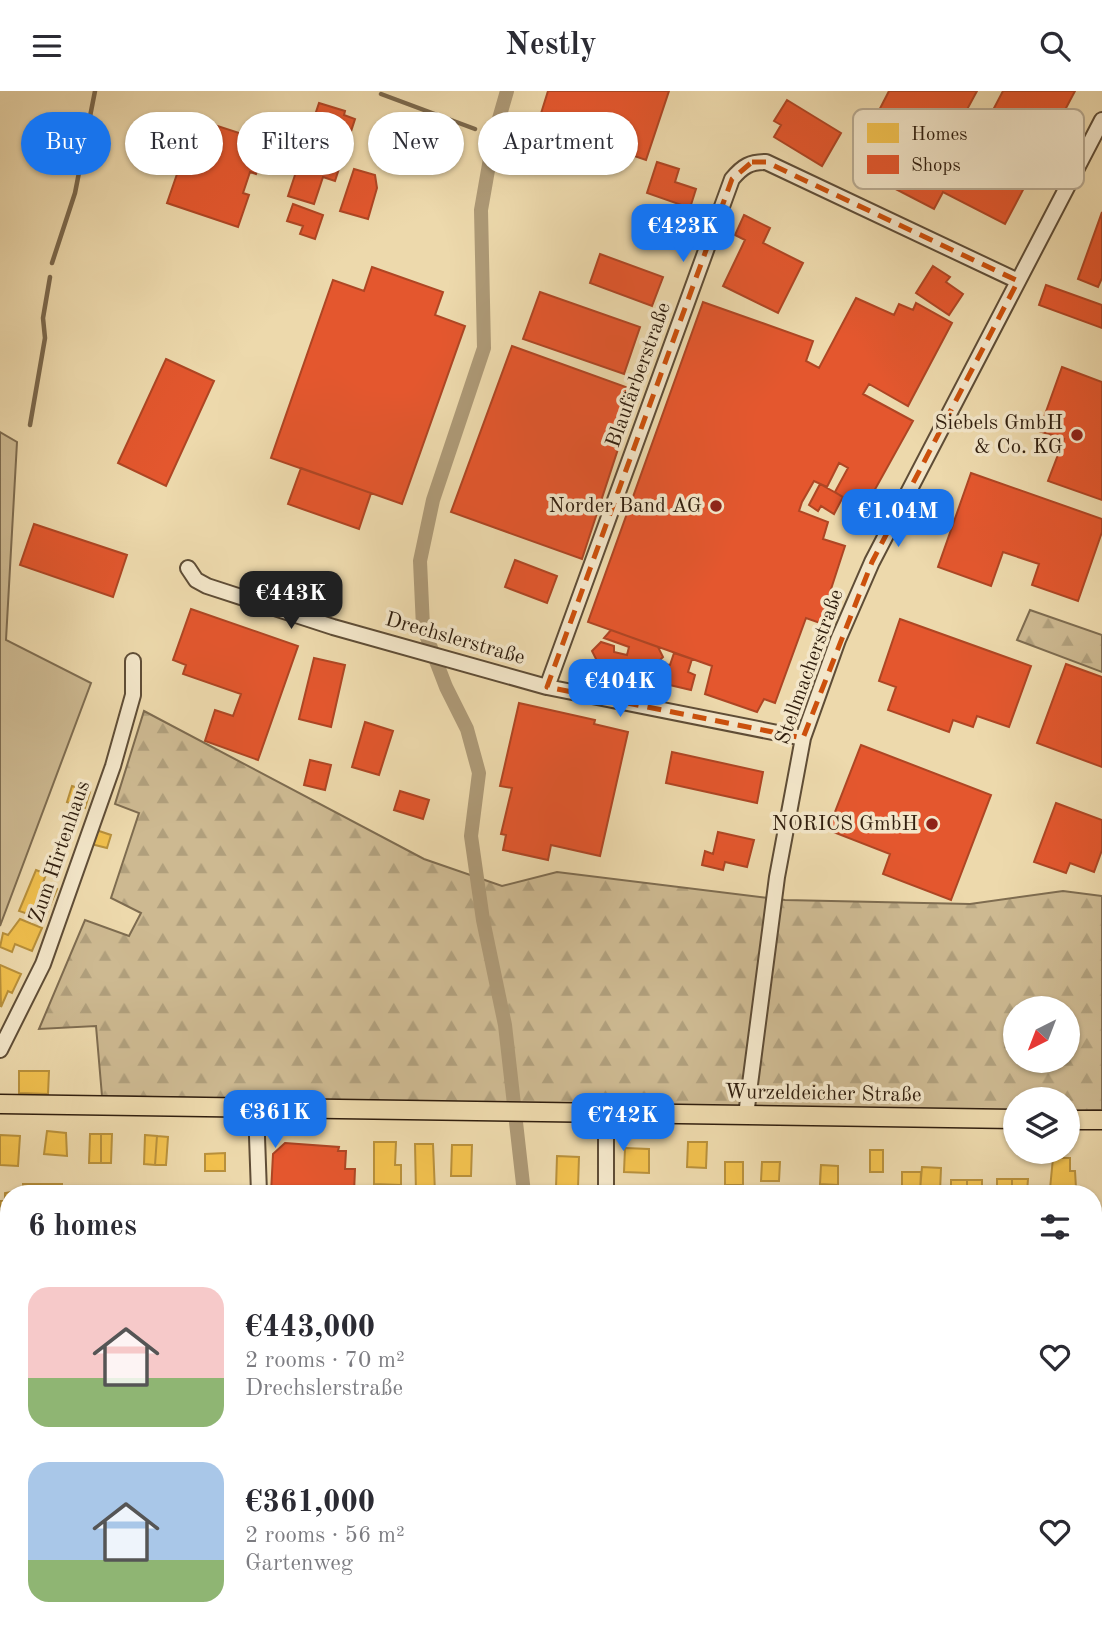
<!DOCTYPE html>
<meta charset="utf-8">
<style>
:root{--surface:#fff;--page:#f7f7f7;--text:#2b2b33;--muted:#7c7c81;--accent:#1a73e8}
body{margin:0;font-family:"Old Standard TT",serif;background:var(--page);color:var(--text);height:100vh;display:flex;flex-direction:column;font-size:26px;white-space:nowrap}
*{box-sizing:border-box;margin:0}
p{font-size:23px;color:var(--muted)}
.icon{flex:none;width:38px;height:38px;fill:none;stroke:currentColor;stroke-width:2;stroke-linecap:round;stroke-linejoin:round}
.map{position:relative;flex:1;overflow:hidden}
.side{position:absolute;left:0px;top:1094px;width:1102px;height:450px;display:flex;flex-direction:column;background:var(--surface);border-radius:28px 28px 0 0;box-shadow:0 2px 5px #0004}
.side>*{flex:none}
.top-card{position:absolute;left:21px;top:21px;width:700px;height:63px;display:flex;gap:14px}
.needle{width:46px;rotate:222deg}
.buttons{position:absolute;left:1003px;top:905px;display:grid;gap:14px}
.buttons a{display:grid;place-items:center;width:77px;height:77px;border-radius:50%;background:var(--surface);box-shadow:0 2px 5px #0004;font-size:35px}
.price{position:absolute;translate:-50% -60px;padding:0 16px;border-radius:14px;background:var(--accent);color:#fff;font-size:23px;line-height:46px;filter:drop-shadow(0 2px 4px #0008)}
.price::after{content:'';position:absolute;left:50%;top:42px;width:21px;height:16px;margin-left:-10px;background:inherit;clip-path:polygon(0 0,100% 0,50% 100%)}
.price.active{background:#222;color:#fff}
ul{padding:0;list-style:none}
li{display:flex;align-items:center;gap:21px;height:175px;padding:0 28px}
li span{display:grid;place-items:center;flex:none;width:196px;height:140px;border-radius:21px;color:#555}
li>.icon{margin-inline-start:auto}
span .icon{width:84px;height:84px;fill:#fffc;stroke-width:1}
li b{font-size:30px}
h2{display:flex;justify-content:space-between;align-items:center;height:84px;padding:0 28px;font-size:30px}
.chip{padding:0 24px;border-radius:32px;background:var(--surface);box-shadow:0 2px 5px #0004;font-size:24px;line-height:63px}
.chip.active{background:var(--accent);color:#fff}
header{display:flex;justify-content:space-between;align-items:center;height:91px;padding:0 28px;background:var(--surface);font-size:32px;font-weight:800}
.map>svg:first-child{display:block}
.grass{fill:#cdb991;stroke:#7e6c50;stroke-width:2}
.forest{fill:url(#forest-firs);stroke:#7e6c50;stroke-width:2;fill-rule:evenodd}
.homes{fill:#f2c14e;stroke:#b8903b;stroke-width:2}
.shops{fill:#e4572e;stroke:#ae4624;stroke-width:2}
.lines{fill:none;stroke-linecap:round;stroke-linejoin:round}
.stream{stroke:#7b684c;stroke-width:4.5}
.canal{stroke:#ad9976;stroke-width:14}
.minor-casing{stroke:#5f4d36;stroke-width:18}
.major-casing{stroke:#301e0e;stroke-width:21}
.minor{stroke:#f3e6c9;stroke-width:14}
.major{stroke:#edd9ac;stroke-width:18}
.marked{fill:none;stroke:#cc500c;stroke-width:5;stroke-dasharray:14 9;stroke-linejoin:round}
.poi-dot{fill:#8f2418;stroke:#f3e6c9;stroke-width:2.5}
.labels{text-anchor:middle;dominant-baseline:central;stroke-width:7;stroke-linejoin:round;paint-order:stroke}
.street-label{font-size:21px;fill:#301e0e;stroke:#f3e6c9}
.poi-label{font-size:21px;fill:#301e0e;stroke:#f3e6c9;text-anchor:end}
.key{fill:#f3e6c9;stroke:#b8aa91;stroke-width:2}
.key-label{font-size:19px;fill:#301e0e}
</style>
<header><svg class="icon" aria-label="menu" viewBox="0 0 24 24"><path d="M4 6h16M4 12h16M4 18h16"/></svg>Nestly<svg class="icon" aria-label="search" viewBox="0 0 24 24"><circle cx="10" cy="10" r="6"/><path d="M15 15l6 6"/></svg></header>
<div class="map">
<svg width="1102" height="1542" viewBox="0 0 1102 1542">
<defs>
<pattern id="forest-firs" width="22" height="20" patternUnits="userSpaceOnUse" patternTransform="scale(1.75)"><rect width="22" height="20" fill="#cdb991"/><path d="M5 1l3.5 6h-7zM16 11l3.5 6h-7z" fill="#b09f7c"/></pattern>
</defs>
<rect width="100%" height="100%" fill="#edd9ac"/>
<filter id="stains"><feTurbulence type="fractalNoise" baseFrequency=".00286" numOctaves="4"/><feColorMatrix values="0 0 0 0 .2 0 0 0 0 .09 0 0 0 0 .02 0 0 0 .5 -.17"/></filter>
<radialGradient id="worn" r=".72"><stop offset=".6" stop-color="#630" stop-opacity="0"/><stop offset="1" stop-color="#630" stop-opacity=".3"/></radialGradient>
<path class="grass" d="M0,341L17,351L6,549L91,592L0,835Z"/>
<path class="forest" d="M1030,519L1102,544V581L1017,549Z
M144,620L424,768L502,795L557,781L785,809L970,813L1063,800L1102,805V1019L1068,1020V1008H1015V1021C711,1015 406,1013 102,1005L96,935L39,938L85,829L129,845L141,822L111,807L139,722L115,713ZM1015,917H1068V970H1015Z"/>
<path class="homes" d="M72,695L90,701L85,717L67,711Z
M96,739L111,744L107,757L91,753Z
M36,779L46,783L43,792L57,798L47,822L33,817L31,824L19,820Z
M20,828L42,837L32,860L15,853L12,861L0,856L3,842L8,844Z
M0,874L21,883L12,902L8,900L1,916Z
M19,980H49L48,1003L19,1002Z
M47,1040L66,1042L67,1065L44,1063Z
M90,1043H101V1072H89Z
M101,1043H112L111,1072H101Z
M0,1044L20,1045L18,1075L0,1074Z
M145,1044L157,1045L155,1074L144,1073Z
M157,1045L168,1046L166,1074H155Z
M374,1051H396L395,1074H401V1094L374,1093Z
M688,1051H707L706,1077L687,1076Z
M415,1053H433L435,1102H416Z
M452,1054H472L471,1085H451Z
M625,1057L649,1058V1082L624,1081Z
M870,1059H883V1081H870Z
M225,1062V1080H205V1063Z
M557,1065L579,1066L578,1097H556Z
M1053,1067H1070V1080H1075L1076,1097L1050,1098Z
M725,1071H743V1094H725Z
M762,1071H780L779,1090H761Z
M821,1074L838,1075V1094L820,1093Z
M922,1076L941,1077L940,1101L920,1100Z
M902,1081H921L920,1102H902Z
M997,1088H1012V1102H997Z
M1012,1088H1028L1027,1102H1012Z
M951,1089H967V1102H951Z
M967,1089H982V1102H967Z
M23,1093H62V1101L75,1102H9V1162H0V1110H5V1102L23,1099Z
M662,1097V1102H636V1098Z
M18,1535H39V1542H18Z
M567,1535H588V1541H567Z
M602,1535H624V1542L602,1541Z
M636,1535H658V1541L636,1542Z
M794,1535H812L813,1542H794Z
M841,1535H863L864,1542H841Z
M880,1535H902V1542H880Z"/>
<path class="shops" d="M548,0H669L646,69L538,32Z
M889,0H977L950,50L971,61L1003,0H1075L1005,133L943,101L934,118L884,92L894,75L860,56Z
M787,9L841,42L822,75L774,46L781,34L774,30Z
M319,12L345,20L344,24L355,28L335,90L323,86L314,113L288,105Z
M196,28L267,51L256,83L250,81L243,102L249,104L238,136L167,112Z
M657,71L679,78L675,91L696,98L690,117L647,102Z
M354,78L375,84L377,97L368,128L340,120Z
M293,113L323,124L315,148L300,143L303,135L287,130Z
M1102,121V187L1098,196L1078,188Z
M744,124L770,137L763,152L803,172L778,222L723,195L745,149L735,144Z
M600,163L663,186L652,215L590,192Z
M933,175L950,186L946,191L963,203L949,224L916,202Z
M372,176L443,201L435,224L465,235L402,413L271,367L333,189L364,200Z
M1046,194L1102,214V237L1039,214Z
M540,201L640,236L624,283L523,248Z
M856,207L894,224L899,213L913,219L916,212L952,232L908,315L869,293L863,303L913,330L863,420L835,401L848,377L839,372L827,396L814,390L802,411L799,420L828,431L823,448L845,455L820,532L806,527L775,612L764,608L757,621L705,603L712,575L588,531L703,211L813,250L806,270L819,277Z
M512,255L637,300L582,468L451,421Z
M166,268L214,290L166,395L118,372Z
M1062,276L1102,291V409L1048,390L1064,348L1039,340Z
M301,377L371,402L359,438L288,413Z
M971,382L1102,428V441L1078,510L1032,494L1039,473L1003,461L991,495L938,476Z
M820,393L843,406L834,423L821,415L818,420L809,414Z
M34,433L127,464L113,506L20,474Z
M515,469L557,485L547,512L505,496Z
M191,518L298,555L258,669L205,650L215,619L233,625L241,603L183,583L186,574L173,569Z
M900,528L1031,575L1009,636L977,625L973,636L953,629L949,641L888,619L896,596L879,590Z
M611,539L658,556L663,566L657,572L670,574L674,562L692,568L688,581L695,584L691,599L601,578L592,560L601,551L614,555V561L627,564L629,556L604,547Z
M314,567L345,574L331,636L299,628Z
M1066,573L1102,586V676L1037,652Z
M519,612L595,629L594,633L628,641L600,765L551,754L548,769L503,759L506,744L501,743L512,697L500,695Z
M365,631L393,640L379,684L352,676Z
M861,654L991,704L951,809L883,783L890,763L828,739Z
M672,661L763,681L757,712L666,692Z
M310,669L331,674L325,699L304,694Z
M400,700L429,709L423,728L394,719Z
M1056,712L1102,729V759L1094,781L1070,772L1066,782L1034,771Z
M718,741L754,749L747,776L725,771L723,779L702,774L705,760L713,763Z
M285,1052L339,1056L338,1060H346L345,1078H355L354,1102H271L273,1063Z"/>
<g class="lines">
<path class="stream" d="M381,3L475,38
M489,43L494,45
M52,172L75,102L95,0
M30,334L45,247L43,227L50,186
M1094,1492H1102"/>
<path class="canal" d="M507,0L494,45L481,119L484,257L433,409L420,470L423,536L446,596L467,638L479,682L471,745L483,829L505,934L524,1102
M494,1535L499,1542"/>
<defs>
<path id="minor" d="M188,477L196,489L207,495L333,536L547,596L803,647
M547,596L732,88C743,75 750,71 766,71L1018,190
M0,959L43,873L113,675L133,604V570
M256,1017L259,1102
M606,1021V1102
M746,1024L777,786L803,647L838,549L872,471L1102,29
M1094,1378H1102
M0,1419H9
M202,1535V1542
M406,1535V1542
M780,1535V1542
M938,1542L941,1538H1102"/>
<path id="major" d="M0,1013L1015,1028
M1068,1029H1102"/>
</defs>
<use href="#minor" class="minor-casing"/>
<use href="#major" class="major-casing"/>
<use href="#minor" class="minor"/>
<use href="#major" class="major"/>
</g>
<path class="marked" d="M752,71H766L1018,190L872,471L803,647L547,596L732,88Z"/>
<g class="poi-dot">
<circle cx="1077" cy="344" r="7"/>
<circle cx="716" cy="415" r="7"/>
<circle cx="932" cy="733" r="7"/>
</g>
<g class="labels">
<g class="street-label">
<text transform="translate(639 284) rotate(-70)">Blaufärberstraße</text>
<text transform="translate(455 548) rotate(16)">Drechslerstraße</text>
<text transform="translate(810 576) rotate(-70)">Stellmacherstraße</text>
<text transform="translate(60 761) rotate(-71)">Zum Hirtenhaus</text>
<text transform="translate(823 1003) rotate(1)">Wurzeldeicher Straße</text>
</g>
<g class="poi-label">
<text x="1063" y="332">Siebels GmbH<tspan x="1063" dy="24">&amp; Co. KG</tspan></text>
<text x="702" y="415">Norder Band AG</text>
<text x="918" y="733">NORICS GmbH</text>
</g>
</g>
<rect x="853" y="18" width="231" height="80" rx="10" class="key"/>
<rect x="867" y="32" width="32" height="20" fill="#f2c14e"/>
<rect x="867" y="64" width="32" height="19" fill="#e4572e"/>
<g class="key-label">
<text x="911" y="49">Homes</text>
<text x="911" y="80">Shops</text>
</g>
<rect width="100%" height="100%" filter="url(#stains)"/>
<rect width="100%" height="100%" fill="url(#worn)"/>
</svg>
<div class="buttons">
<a><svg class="needle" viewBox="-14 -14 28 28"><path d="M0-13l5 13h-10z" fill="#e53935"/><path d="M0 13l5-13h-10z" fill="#7c7c81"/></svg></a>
<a><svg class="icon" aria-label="layers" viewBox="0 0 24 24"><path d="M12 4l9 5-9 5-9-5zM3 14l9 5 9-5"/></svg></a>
</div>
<b class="price" style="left:683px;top:173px">€423K</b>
<b class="price" style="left:898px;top:458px">€1.04M</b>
<b class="price active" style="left:291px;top:540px">€443K</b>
<b class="price" style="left:620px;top:628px">€404K</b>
<b class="price" style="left:275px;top:1059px">€361K</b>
<b class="price" style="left:623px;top:1062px">€742K</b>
<div class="top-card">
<a class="chip active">Buy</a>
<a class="chip">Rent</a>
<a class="chip">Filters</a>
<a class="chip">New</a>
<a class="chip">Apartment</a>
</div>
<section class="side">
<h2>6 homes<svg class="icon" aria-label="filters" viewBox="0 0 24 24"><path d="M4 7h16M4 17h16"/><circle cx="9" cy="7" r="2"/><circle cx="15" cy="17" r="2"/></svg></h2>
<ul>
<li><span style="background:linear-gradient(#f6c9c9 65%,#8fb573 0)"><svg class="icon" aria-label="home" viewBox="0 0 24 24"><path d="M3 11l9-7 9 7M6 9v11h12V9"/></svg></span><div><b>€443,000</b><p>2 rooms · 70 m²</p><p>Drechslerstraße</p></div><svg class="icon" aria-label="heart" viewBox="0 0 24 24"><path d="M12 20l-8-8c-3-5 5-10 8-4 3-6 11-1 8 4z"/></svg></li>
<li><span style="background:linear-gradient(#a9c7e8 70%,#8fb573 0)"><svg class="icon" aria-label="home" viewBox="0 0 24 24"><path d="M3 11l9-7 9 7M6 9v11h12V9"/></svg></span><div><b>€361,000</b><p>2 rooms · 56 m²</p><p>Gartenweg</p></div><svg class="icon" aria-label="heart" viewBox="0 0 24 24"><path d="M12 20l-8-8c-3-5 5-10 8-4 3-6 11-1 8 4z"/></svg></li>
</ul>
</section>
</div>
